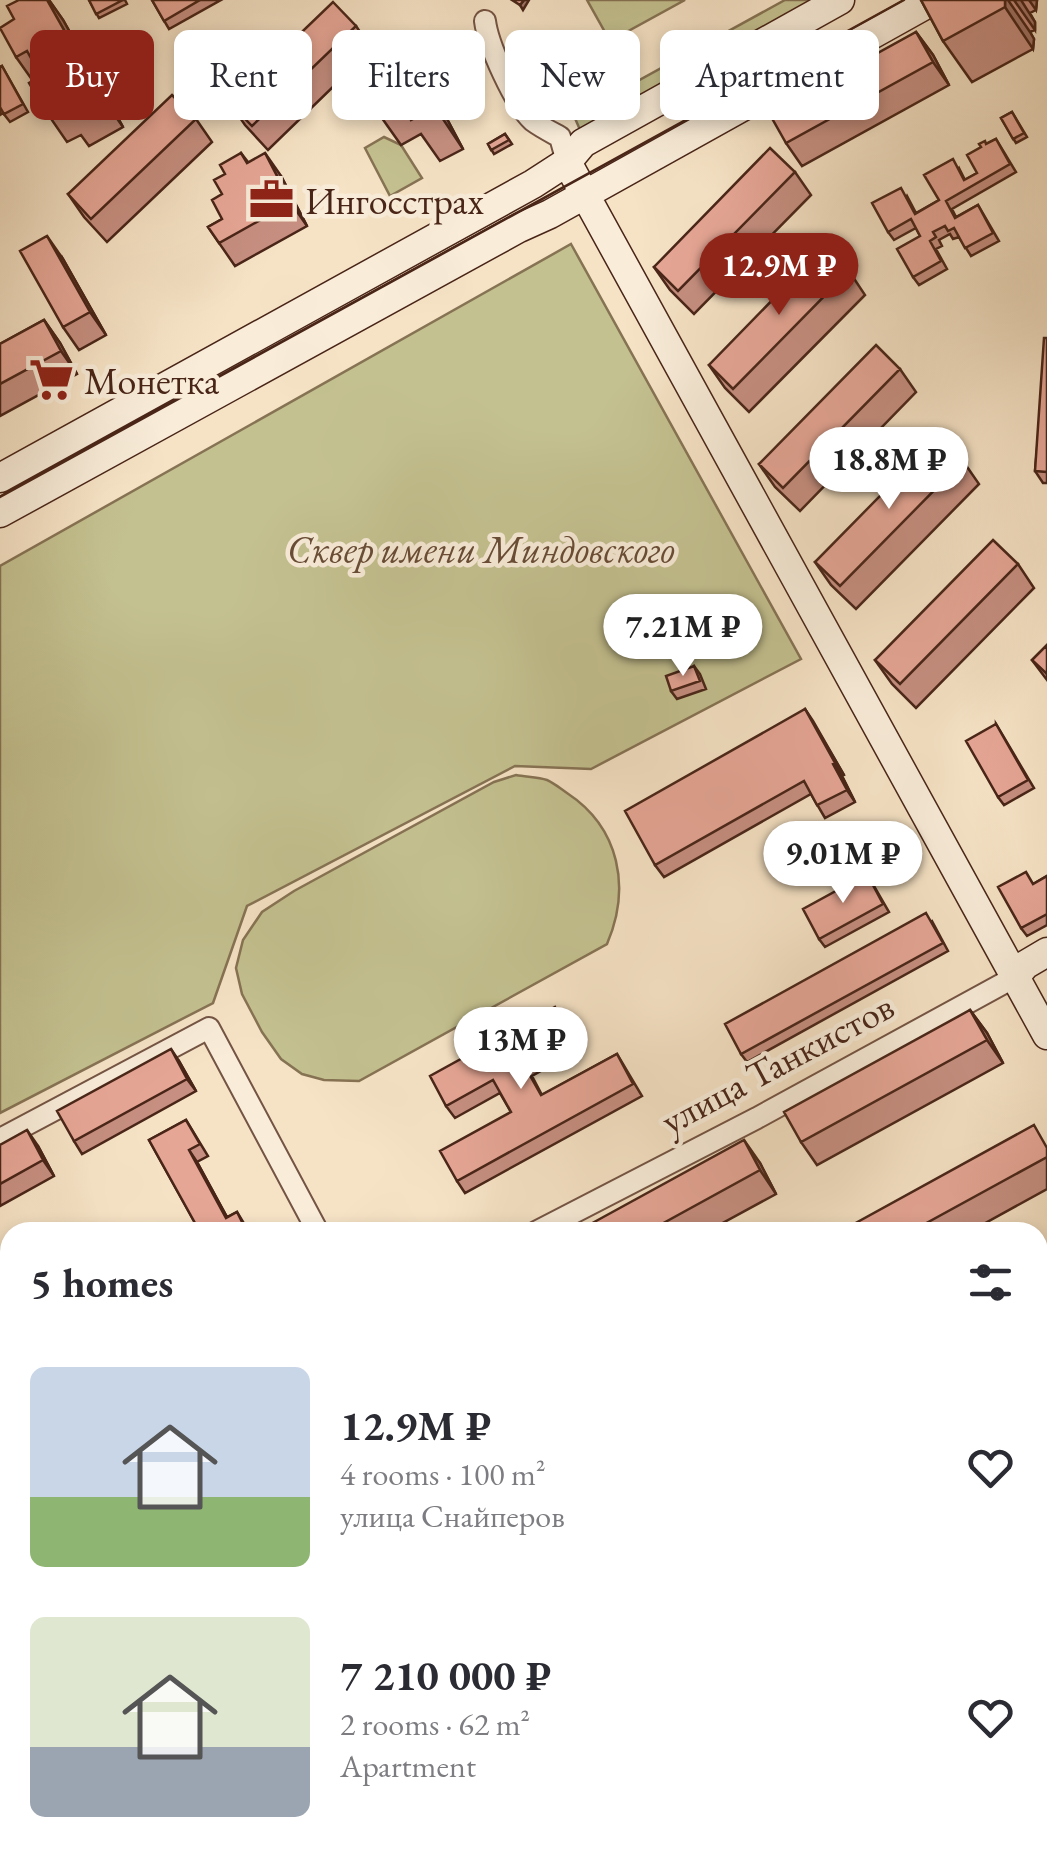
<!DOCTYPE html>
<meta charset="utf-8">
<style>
:root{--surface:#fff;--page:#f7f7f7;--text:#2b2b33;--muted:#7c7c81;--accent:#8f2418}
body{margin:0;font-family:"EB Garamond",serif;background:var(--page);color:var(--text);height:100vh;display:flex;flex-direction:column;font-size:38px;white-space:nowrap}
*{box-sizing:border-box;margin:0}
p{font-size:32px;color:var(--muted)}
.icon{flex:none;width:55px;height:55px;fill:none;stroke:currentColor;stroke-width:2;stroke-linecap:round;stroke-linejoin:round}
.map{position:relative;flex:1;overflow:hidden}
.sheet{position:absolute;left:0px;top:1222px;width:1048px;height:642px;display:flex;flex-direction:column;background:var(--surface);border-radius:30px 30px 0 0;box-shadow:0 5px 15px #0003}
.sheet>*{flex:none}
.guide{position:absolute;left:30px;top:30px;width:988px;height:90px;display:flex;gap:20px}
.price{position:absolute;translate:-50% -85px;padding:0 22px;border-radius:35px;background:#fff;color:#222;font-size:32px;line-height:65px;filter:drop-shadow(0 2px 5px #0008)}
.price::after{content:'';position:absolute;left:50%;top:60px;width:30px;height:22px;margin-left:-15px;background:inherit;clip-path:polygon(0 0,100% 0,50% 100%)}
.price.selected{background:var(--accent);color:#fff}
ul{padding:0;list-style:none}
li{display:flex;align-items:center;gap:30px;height:250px;padding:0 30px}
li span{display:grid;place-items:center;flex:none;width:280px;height:200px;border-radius:15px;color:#555}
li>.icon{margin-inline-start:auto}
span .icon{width:120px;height:120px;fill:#fffc;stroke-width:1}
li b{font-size:42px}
h2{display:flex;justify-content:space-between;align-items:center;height:120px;padding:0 30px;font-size:42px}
.tag{padding:0 35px;border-radius:15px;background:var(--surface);box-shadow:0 5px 15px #0003;font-size:35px;line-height:90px}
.tag.selected{background:var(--accent);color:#fff}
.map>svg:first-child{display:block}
.green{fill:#c4c190;stroke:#867354;stroke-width:2.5}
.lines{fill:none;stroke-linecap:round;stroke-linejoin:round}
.street-casing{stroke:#745444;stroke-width:24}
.secondary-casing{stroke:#492518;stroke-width:31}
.street{stroke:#f9edda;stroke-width:20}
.secondary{stroke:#f9edda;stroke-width:28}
.tram{stroke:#492518;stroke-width:2.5}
.wall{fill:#c68f81;stroke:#492518;stroke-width:2.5}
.shaded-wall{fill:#a17469;stroke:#492518;stroke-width:2.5}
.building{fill:#e6a696;stroke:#492518;stroke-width:2.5}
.labels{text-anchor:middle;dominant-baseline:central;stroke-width:9;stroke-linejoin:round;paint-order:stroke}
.poi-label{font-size:38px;fill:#492518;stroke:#f9edda;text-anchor:start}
.park-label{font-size:38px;font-style:italic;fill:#684c36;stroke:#f9edda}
.street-label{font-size:38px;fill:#492518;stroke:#f9edda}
</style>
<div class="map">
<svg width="1047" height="1863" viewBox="0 0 1047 1863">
<rect width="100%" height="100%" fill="#f6e3c6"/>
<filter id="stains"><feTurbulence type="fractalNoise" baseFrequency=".002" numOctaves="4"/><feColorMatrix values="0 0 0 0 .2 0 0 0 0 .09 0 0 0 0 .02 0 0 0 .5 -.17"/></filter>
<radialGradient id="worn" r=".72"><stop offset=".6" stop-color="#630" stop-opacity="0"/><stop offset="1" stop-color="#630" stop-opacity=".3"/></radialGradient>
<path class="green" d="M587,0H685L610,41Z
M785,0H820L581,132L574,116Z
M384,137L401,145L422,178L390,196L365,148Z
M571,244L801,659L591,769L515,766L247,906L213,1003L0,1113V566Z
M516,775C526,777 538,777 547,780C554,783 561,789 567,793C620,828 631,888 607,944L359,1081L324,1080L302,1074L281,1059L262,1032L242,994L236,968L243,940L262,912L294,891L494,782Z"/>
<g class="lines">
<defs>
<path id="street" d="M485,21C488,45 515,105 533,121C541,127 551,132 560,137L567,162
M0,1139L209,1028L318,1232
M536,1232L757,1118L1015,977
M0,1531L10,1525"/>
<path id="secondary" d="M567,162L1047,1035
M0,478L533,184L567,162L583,143L840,0
M0,513L519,228L550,214L934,0
M1015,977L1025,965L1047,952
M1038,1622L1047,1617
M597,1863L611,1855"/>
</defs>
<use href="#street" class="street-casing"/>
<use href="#secondary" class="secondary-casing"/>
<use href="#street" class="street"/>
<use href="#secondary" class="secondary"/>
<path class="tram" d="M0,497L904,0"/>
</g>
<path class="wall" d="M19,0H49L63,20L123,127L89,146L81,135L67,142L45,110L33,81L16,57L14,19Z
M89,0H125L127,4L99,18Z
M152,0H221L169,29Z
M921,0H1037L1036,10L1030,13L1035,22V30L1030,32L1034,39L1033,49L972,82L943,41Z
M356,26L372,49L268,150L245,125L229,102Z
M916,32L933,55L949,85L802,166L786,143Z
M426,44L455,86L467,108L447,119L463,149L440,161L421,134L401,145L372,104L382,67L397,46L404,56Z
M2,66L28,112L10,122L3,113L0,115V67Z
M1012,112L1027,137L1016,143L1001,118Z
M196,119L212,142L107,242L84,217L68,194Z
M505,134L512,144L494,154L488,144Z
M996,139L1016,172L952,209L956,217L978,205L999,241L971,256L959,237L953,239L950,234L939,240L942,246L936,249L947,269L919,285L913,277L920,236L916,228L894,240L888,232L907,196L916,213L939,200L959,168L965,180L977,173L986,144Z
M241,153L248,162L281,176L307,226L235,266L208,227L222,219V194L225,174Z
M795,172L811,195L694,314L670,290L654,267Z
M63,259L106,335L79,350L63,327Z
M849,271L865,295L749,412L725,388L709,365Z
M44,320L60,343L77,374L0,416V344Z
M1047,338V483H1043L1035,471Z
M900,369L916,392L800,511L775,487L759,464Z
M963,461L979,484L856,609L831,585L815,562Z
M1018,564L1034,588L916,708L892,684L875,660Z
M1047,645V680L1032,660Z
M694,666L700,674L706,689L677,699L671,691Z
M805,709L844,775L842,776L855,802L825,818L811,794L664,877L655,865Z
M996,724L1034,788L1004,805L998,797Z
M867,874L889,912L825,947L819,939Z
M1047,876V925L1027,936L1021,928L1033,884Z
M932,921L948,951L747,1062L741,1054Z
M970,1010L987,1033L1003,1063L817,1165L801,1142Z
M564,1019L580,1049L532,1076L542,1095L617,1054L642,1096L465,1193L457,1181L511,1112L500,1093L455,1118L446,1106Z
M179,1061L196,1091L82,1154L74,1141Z
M186,1120L208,1156L197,1162L227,1217L237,1212L245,1225L200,1232L149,1140Z
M0,1145L38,1146L54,1176L0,1206Z
M1047,1148V1189L969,1232H844Z
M760,1163L776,1194L706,1232H576Z
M1047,1264V1334L1038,1339V1269Z
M1047,1423V1494L1038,1500V1428Z
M0,1430L10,1437V1480L0,1486Z
M10,1548V1612L0,1598V1554Z
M1047,1698V1794L1038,1799V1703Z
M242,1855H394L379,1863H227Z"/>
<path class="shaded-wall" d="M47,0H49L63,20L123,127L100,94Z
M524,0H529L523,10L520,5Z
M1005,0H1008L1030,32L1034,39L1033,49L1005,7Z
M1014,0H1021L1035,22V30Z
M1029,0H1037L1036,10Z
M916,32L933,55L949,85L933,62Z
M426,44L455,86L467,108L438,67Z
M397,46L447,119L463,149L435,107Z
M265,153L281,176L307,226L291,203Z
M47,236L63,259L106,335L90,312Z
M44,320L60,343L77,374L61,351Z
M805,709L813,721L844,775L835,763Z
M833,764L842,776L855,802L847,790Z
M970,1010L987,1033L1003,1063L987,1040Z
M171,1049L179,1061L196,1091L187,1079Z
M27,1130L38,1146L54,1176L43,1160Z
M744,1140L760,1163L776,1194L760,1170Z
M189,1150L197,1162L234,1230L226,1218Z"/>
<path class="building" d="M19,0H47L100,94L66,114L59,102L45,110L29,83L41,76L27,51L16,57L0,28L14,19L7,6Z
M89,0H123L96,14Z
M152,0H200L164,21Z
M512,0H524L520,5Z
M921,0H1005V7L943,41Z
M333,2L356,26L252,126L229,102Z
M916,32L933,62L786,143L769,113Z
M426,44L438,67L418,77L435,107L411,120L396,91L372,104L359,80L382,67L377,57L397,46L403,57Z
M2,66L23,104L4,114L0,107V67Z
M172,95L196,119L91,219L68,194Z
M1012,112L1024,133L1013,139L1001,118Z
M505,134L509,140L491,150L488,144Z
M996,139L1010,164L946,201L955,218L978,205L993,233L965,248L954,228L948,231L945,226L933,232L936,237L930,241L941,261L913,277L897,249L920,236L911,219L888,232L872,203L901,188L915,214L939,200L924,175L953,159L964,180L977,173L967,155L981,147L979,144L985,141L986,144Z
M770,148L795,172L678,291L654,267Z
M241,153L247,163L265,153L291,203L219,243L208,227L222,219L212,200L222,194L214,180L225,174L220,165Z
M47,236L90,312L63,327L20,251Z
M824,247L849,271L733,389L709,365Z
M44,320L61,351L0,384V344Z
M1044,338H1047V472L1035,471Z
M876,345L900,369L783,488L759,464Z
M938,437L963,461L840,586L815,562Z
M993,540L1018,564L900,684L875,660Z
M1047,645V674L1032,660Z
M694,666L700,681L671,691L666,676Z
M805,709L835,763L833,764L847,790L817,805L804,781L655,865L625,811Z
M996,724L1028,780L998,797L966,741Z
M1026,872L1033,884L1047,876V914L1021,928L998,887Z
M867,874L883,904L819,939L803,909Z
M926,913L943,943L741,1054L725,1024Z
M555,1007L572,1037L523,1063L541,1095L617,1054L633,1084L457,1181L440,1151L511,1112L493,1080L446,1106L430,1076Z
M970,1010L987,1040L801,1142L784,1112Z
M171,1049L187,1079L74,1141L57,1111Z
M186,1120L200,1144L189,1150L226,1218L237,1212L247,1232H200L149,1140Z
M1034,1125L1047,1148V1157L910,1232H844L843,1230Z
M27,1130L43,1160L0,1184V1145Z
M744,1140L760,1170L647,1232H576Z
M1047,1264V1301L1038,1307V1269Z
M1047,1423V1462L1038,1468V1428Z
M3,1428L10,1440V1463L0,1469V1430Z
M10,1548V1587L0,1593V1554Z
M1047,1698V1737L1044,1739L1038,1728V1703Z
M1038,1728L1047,1744V1788L1038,1793Z
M242,1855H312L298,1863H227Z
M759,1855H815L818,1861L816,1863H745Z
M873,1855H912L917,1863H877Z"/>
<defs>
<symbol id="office-bare" viewBox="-9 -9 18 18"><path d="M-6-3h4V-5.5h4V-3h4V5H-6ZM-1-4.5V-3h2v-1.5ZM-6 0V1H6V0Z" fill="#8f2418" stroke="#f9edda" stroke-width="2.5" paint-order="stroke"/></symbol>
<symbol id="supermarket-bare" viewBox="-9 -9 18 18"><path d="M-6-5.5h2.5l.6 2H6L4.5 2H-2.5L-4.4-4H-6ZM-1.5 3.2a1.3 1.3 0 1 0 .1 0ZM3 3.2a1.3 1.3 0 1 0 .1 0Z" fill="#8f2418" stroke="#f9edda" stroke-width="2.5" paint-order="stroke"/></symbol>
</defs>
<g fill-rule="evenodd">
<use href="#office-bare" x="240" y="168" width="63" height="63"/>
<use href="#supermarket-bare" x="20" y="348" width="63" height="63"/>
</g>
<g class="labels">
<g class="poi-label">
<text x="305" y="200">Ингосстрах</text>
<text x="84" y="380">Монетка</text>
</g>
<g class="park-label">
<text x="481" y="548">Сквер имени Миндовского</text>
</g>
<g class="street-label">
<text transform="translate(777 1063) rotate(-28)">улица Танкистов</text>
</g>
</g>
<rect width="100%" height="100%" filter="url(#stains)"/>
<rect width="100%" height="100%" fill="url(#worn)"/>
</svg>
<b class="price selected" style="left:779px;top:318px">12.9M ₽</b>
<b class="price" style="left:889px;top:512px">18.8M ₽</b>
<b class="price" style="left:683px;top:679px">7.21M ₽</b>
<b class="price" style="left:843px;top:906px">9.01M ₽</b>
<b class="price" style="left:521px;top:1092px">13M ₽</b>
<div class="guide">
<a class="tag selected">Buy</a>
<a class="tag">Rent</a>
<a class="tag">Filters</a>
<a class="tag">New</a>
<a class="tag">Apartment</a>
</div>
<section class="sheet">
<h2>5 homes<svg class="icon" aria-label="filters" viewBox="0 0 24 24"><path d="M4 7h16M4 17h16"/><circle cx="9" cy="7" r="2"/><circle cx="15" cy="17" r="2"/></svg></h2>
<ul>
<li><span style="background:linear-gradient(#c9d6e8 65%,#8fb573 0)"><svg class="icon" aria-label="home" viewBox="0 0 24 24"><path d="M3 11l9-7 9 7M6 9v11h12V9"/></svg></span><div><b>12.9M ₽</b><p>4 rooms · 100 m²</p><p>улица Снайперов</p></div><svg class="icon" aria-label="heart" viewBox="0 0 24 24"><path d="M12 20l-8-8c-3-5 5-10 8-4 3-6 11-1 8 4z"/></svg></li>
<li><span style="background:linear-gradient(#dfe7d0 65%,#9aa5b1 0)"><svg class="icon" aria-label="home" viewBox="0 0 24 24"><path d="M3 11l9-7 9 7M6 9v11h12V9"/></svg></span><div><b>7 210 000 ₽</b><p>2 rooms · 62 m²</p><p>Apartment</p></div><svg class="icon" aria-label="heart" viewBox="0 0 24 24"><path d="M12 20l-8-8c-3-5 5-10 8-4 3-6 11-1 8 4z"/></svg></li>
</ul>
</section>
</div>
